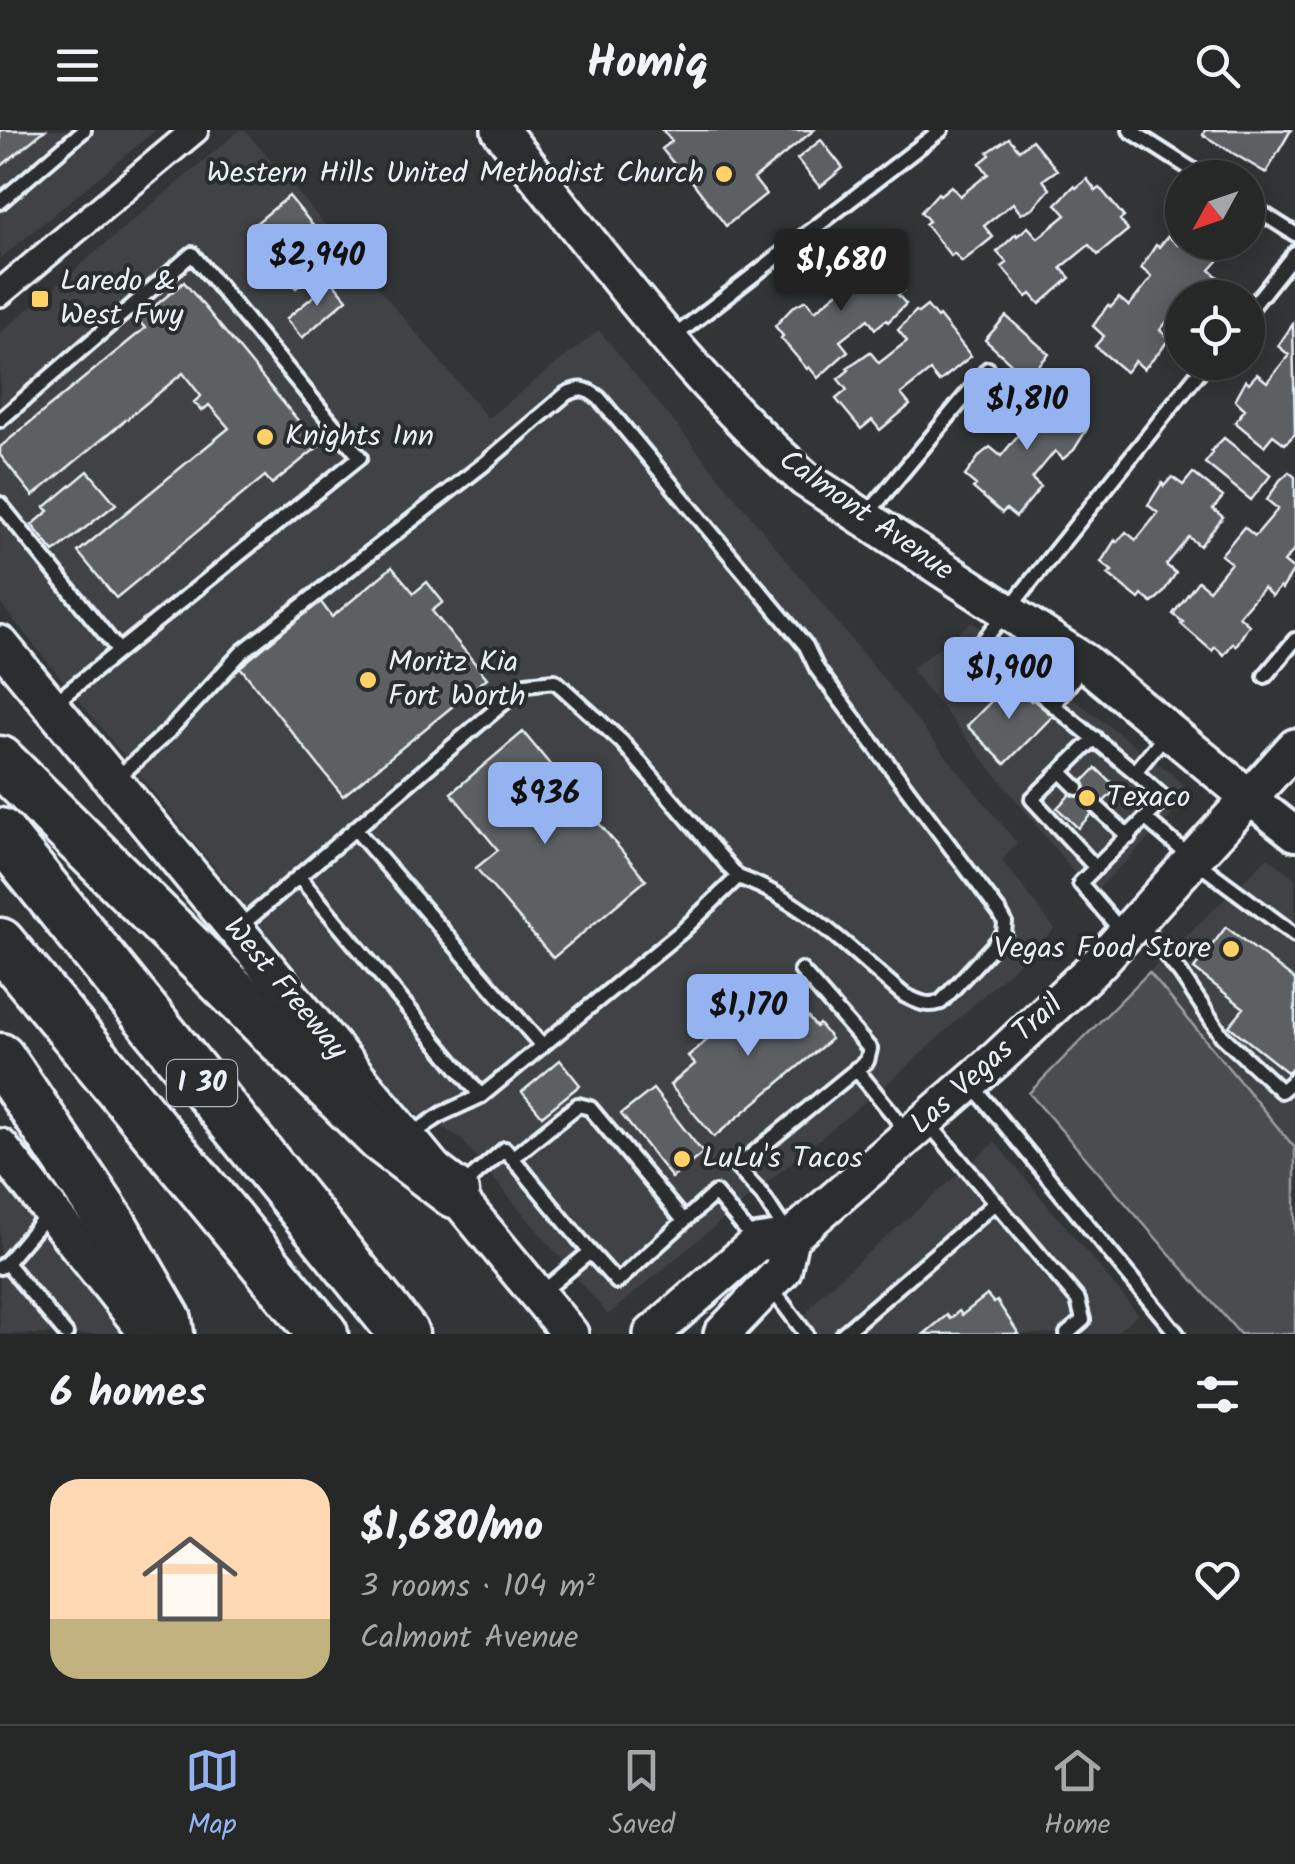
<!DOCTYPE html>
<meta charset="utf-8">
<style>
:root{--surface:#262828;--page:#323434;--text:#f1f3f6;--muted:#a4a6a8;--line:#424445;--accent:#95b2f1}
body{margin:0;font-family:Kalam,sans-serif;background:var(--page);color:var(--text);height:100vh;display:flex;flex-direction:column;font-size:38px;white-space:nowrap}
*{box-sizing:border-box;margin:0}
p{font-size:32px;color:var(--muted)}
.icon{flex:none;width:55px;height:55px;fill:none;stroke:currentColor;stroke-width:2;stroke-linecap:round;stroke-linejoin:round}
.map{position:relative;height:1204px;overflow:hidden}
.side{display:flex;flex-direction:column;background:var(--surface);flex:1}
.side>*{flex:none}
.needle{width:65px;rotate:230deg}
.buttons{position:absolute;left:1165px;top:30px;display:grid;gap:20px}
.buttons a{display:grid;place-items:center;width:100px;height:100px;border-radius:50%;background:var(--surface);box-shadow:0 5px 25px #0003,0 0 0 2px var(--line);font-size:50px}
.price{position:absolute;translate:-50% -85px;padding:0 22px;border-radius:10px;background:var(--accent);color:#111;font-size:32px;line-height:65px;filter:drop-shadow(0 2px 5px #0008)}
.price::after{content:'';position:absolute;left:50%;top:60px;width:30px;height:22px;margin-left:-15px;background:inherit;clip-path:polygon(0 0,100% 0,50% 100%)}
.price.on{background:#222;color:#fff}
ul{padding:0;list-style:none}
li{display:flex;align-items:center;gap:30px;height:250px;padding:0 50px}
li span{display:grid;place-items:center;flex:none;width:280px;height:200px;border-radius:30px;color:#555}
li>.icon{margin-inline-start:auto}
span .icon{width:120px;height:120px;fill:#fffc;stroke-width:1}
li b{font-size:42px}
h2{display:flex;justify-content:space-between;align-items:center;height:120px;padding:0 50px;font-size:42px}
header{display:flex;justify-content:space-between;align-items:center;height:130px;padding:0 50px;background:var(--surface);font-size:45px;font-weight:700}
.dock{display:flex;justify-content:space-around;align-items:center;height:140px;border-top:2px solid var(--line);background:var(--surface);font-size:28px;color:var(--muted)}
.dock a{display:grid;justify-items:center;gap:5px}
.dock .on{color:var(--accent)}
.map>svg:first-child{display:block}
.built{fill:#3f4244}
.grass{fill:#494d4f;stroke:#989fa4;stroke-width:2.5}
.building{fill:#5c6063;stroke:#e8f1f8;stroke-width:2.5}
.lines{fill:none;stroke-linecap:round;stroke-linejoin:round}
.service-casing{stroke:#e8f1f8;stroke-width:20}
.minor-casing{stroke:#e8f1f8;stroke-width:32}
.tertiary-casing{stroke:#e8f1f8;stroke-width:40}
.secondary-casing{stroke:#e8f1f8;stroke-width:42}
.motorway-casing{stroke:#e8f1f8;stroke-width:55}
.service{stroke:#2a2d2e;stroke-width:12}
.minor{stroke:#2a2d2e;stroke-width:25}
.tertiary{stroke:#2a2d2e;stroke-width:32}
.secondary{stroke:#2a2d2e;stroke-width:35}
.motorway{stroke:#2a2d2e;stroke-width:48}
.poi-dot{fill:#ffd166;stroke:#2a2d2e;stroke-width:4}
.labels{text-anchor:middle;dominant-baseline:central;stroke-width:8;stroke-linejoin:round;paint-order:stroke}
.shield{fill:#2a2d2e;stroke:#afb6bb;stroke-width:2.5}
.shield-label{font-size:28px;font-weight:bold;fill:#e8f1f8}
.poi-label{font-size:30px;fill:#e8f1f8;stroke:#2a2d2e;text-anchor:start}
.street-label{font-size:30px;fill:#e8f1f8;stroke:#2a2d2e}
</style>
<header><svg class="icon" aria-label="menu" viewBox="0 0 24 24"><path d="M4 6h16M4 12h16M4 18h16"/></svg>Homiq<svg class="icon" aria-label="search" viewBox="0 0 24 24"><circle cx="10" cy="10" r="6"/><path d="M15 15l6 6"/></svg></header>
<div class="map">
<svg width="1295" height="1204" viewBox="0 0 1295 1204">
<rect width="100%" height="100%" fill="#323536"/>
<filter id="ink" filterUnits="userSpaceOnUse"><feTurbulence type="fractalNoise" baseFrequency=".01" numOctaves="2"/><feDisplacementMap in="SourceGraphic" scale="20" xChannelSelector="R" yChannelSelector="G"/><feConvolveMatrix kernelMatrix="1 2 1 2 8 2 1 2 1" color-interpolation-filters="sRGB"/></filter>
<g filter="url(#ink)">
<path class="built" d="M0,0H156L0,129Z
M240,0H245L488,288L599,200L1017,713L1002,730L1055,799L909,935L608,1185L460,1008L408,977L0,473V203Z
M972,492L1171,643L1192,665L1092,765L911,539Z
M1268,727L1295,748V1018L1149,842Z
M995,1012L1138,1184L1114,1204H791L821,1164Z
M0,1041L133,1204H0Z"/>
<path class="grass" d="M1149,842L1295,1018V1204H1240L1029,963Z"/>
<path class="building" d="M0,0H45L0,37Z
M662,0H814L754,49L766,64L726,96L682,38L679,40L662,19L672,11Z
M1205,0H1291L1266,43L1203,5Z
M1009,8L1019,20L1032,10L1057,40L1043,50L1050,59L1034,77L1021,84L1013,73L984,96L993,107L962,132L954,123L951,126L925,94L929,91L921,82L938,63L940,65L951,56L960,66L988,44L980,33L990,25L988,22Z
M821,10L843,38L820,57L797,29Z
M1087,49L1096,61L1100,58L1124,87L1120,90L1128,100L1098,125L1089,115L1061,138L1070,148L1040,174L1031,164L1027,167L1002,137L1007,133L997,122L1016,104L1017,106L1028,97L1038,108L1066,85L1056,74L1074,56L1076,58Z
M289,66L337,125L296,158L249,99Z
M1168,106L1178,115L1182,110V112H1201L1208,118L1206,121L1218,131L1210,140L1219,148L1206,168H1182V173L1160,200L1169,208L1162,219L1144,239L1135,231L1126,242L1095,216L1104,206L1093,196L1108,175L1111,177L1119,168L1129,176L1152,147L1141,138L1156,115L1159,117Z
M864,122L874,134L879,130L904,160L898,165L906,174L888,192L886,190L875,199L868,189L840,211L848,221L818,248L809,237L807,239L781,208L783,206L775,196L793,177L806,170L815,181L843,158L834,147L844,139L843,137Z
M332,151L347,169L302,208L286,189Z
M184,152L319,316L272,354L265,346L116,468L78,422L229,298L209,275L202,281L194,272L201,266L183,243L33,366L0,325V317L145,198L138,190Z
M927,176L937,188L939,186L971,226L939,252L930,241L901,264L910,275L880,300L872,290L861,299L836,269L847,260L838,249L849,240L847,238L870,222L879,233L907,211L898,200L916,181L918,183Z
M1006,186L1049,224L1027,248L985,210Z
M1293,194L1295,304L1285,314L1273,305L1264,316L1235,292L1245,279L1235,270L1246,250L1249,253L1257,244L1267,252L1289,225L1278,216Z
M1038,259L1049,268L1052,264L1082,289L1079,292L1087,299L1074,320L1063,329L1055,321L1032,349L1041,357L1016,387L1006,379L1002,383L973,358L976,355L965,346L980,325L990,317L1001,326L1024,298L1013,289L1022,278L1020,276Z
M1224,308L1271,345L1251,370L1205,333L1213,323L1211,321Z
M88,341L116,374L54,422L32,395L49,381L45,377Z
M1289,342L1295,347V419L1284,432L1294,440L1282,459L1280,457L1272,466L1263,458L1239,486L1249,495L1236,516L1233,513L1224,525L1215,517L1212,521L1181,494L1183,492L1173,484L1198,451L1209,460L1231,433L1221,425L1244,397L1255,406L1278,379L1267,370L1280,350Z
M1193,343L1223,367L1213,379L1223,387L1200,416L1189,407L1166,435L1176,443L1163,463L1152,473L1142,465L1139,469L1108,444L1112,441L1101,432L1115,410L1117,412L1126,402L1136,410L1158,383L1148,375L1162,353L1164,356L1172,347L1183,355Z
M392,437L414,463L427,452L443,472L432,481L487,548L343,666L240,537L320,471L332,487Z
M1011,551L1031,571L1035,568L1053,586L1005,634L967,596Z
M523,602L646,750L553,828L476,738L498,720L451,663Z
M1096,638L1117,658L1078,698L1057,678Z
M1226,797L1295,850V936L1287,942L1229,896L1244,878L1194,839Z
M778,851L816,897L819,894L831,909L714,1007L670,955L695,934L688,926Z
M560,930L580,955L542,986L522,962Z
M653,959L703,1023L672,1048L621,984Z
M987,1165L994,1173L997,1171L1019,1204H924L947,1185L950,1189L959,1181L962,1185Z"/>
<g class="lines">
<defs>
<path id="service" d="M1130,0L1205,48
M0,72L84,0
M1248,74L1295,104
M1248,182L1295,123
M671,209L941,0
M0,290L192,124L360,327L53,574
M0,374L119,521
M865,387L988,239
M1265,546L1295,510
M954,549L980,515
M1054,574L1084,535
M1095,608L1032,669L1096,738
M1061,642L1077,658
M1135,642L980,515L1207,232
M117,648L169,601L242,522L484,334L566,264C581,257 586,258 599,268L806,516L817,539L1000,783L1005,792L1004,804L941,872C927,877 918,872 904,865C852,822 804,770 738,747
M1098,678L1129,707
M1146,689L1194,730L1295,805
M355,699L542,916
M299,747L481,966
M1139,793L1181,844L1222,906L1281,961L1295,949
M238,798L526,554L555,551L622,612L738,747L682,801L481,966L442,984L411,1005
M1123,803L1080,753L1165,669L1135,642L1166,604
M856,939L908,1003
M972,955L1177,1204
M929,994L1078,1170L1083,1190L1067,1204
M512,1028L578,975L590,978L684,1091
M460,1058L505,1019L590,1122
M789,1106L762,1065L737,1037L867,931L870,919L801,840
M6,1133L49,1082
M0,1137L6,1133L66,1204
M771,1158L806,1204
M540,1164L590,1122L617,1152L715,1063L755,1111
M843,1204L996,1072"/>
<path id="minor" d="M0,163L195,0"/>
<path id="tertiary" d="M1251,669L1295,704"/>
<path id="secondary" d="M500,0C597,119 688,248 805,349L1086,533L1251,669
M0,514L570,1204
M0,1017L148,1204
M652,1204L757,1113L790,1108L999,927L1098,834L1295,617
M722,1204L783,1140L790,1108"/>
<path id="motorway" d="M0,631L380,1007L454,1063
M0,703L404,1204
M0,813L323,1204
M0,928L111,1093L167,1190L169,1204"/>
</defs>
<use href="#service" class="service-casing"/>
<use href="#minor" class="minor-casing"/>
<use href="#tertiary" class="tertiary-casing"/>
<use href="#secondary" class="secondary-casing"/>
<use href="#motorway" class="motorway-casing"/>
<use href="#service" class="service"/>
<use href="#minor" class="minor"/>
<use href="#tertiary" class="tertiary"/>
<use href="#secondary" class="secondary"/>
<use href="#motorway" class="motorway"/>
</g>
</g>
<g class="poi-dot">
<circle cx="724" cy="44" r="10"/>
<rect x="30" y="159" width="20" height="20" rx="5"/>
<circle cx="265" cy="307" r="10"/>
<circle cx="368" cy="550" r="10"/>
<circle cx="1087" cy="668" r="10"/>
<circle cx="1231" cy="819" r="10"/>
<circle cx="682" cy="1029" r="10"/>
</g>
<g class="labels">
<rect class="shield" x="167" y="930" width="70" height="46" rx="8"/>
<g class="shield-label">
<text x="202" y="953">I 30</text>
</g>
<g class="poi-label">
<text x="704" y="44" text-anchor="end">Western Hills United Methodist Church</text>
<text x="60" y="152">Laredo &amp;<tspan x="60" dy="34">West Fwy</tspan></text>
<text x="285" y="307">Knights Inn</text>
<text x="388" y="533">Moritz Kia<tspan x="388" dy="34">Fort Worth</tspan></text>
<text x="1107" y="668">Texaco</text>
<text x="1211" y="819" text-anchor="end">Vegas Food Store</text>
<text x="702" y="1029">LuLu's Tacos</text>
</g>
<g class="street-label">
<text transform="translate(866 386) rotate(35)">Calmont Avenue</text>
<text transform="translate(285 859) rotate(50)">West Freeway</text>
<text transform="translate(987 935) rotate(-42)">Las Vegas Trail</text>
</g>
</g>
</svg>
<div class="buttons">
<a><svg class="needle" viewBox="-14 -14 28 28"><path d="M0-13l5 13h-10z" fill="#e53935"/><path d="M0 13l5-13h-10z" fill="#a4a6a8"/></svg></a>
<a><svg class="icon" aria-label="locate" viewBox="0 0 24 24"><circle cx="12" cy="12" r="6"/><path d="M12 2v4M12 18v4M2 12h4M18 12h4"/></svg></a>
</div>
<b class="price" style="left:317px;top:179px">$2,940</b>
<b class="price on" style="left:841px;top:184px">$1,680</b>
<b class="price" style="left:1027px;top:323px">$1,810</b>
<b class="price" style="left:1009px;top:592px">$1,900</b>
<b class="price" style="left:545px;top:717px">$936</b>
<b class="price" style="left:748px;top:929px">$1,170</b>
</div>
<section class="side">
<h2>6 homes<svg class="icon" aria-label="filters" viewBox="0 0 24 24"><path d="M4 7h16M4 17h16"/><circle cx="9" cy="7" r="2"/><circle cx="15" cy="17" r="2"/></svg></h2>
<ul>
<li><span style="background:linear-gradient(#ffd9b3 70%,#c2b280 0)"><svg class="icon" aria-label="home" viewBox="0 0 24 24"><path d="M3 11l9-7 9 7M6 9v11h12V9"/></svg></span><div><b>$1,680/mo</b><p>3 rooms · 104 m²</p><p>Calmont Avenue</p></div><svg class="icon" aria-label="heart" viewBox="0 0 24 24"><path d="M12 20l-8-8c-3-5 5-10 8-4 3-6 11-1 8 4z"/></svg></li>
</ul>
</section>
<nav class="dock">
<a class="on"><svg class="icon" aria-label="map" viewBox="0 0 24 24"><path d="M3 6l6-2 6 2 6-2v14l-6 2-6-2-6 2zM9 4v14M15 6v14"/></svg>Map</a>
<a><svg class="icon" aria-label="saved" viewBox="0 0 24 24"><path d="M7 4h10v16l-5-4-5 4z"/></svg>Saved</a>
<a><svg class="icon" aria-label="home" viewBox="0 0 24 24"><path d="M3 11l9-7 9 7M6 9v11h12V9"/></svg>Home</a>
</nav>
